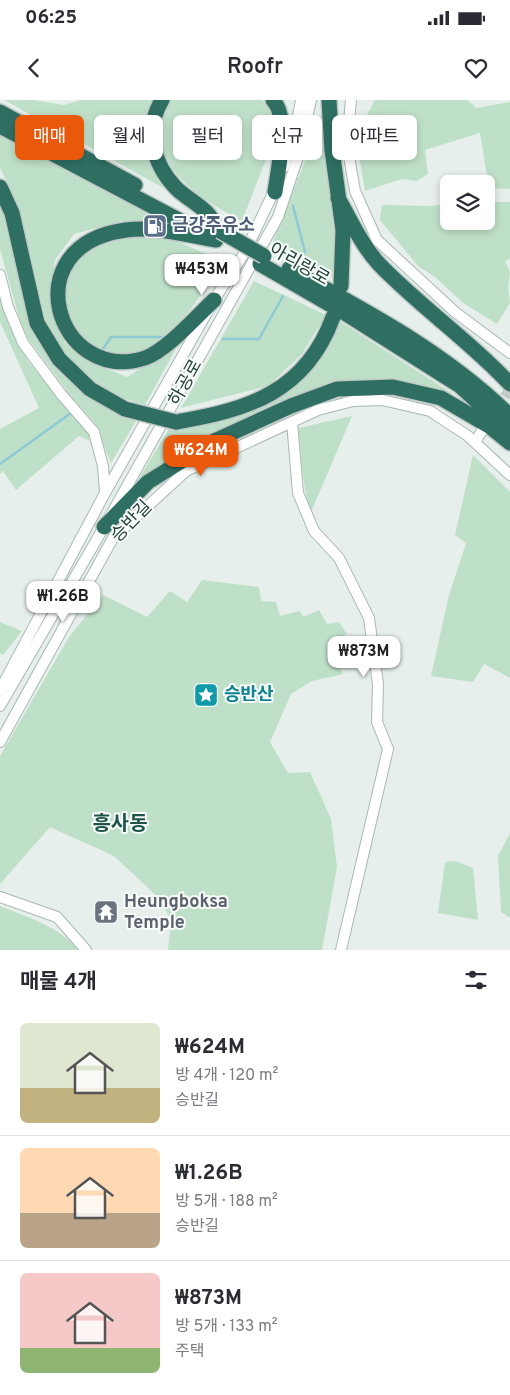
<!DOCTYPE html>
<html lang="ko">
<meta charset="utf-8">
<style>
:root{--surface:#fff;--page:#f2f2f3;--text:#2b2b33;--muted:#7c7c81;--line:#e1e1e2;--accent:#ea580c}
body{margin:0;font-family:Overpass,"Noto Sans KR",sans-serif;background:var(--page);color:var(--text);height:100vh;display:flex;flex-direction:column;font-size:19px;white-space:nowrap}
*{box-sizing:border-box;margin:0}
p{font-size:16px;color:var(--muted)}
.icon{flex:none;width:28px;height:28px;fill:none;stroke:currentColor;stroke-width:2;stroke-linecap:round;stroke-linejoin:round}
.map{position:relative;height:850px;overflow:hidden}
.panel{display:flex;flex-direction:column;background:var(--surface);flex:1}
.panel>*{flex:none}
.banner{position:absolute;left:15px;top:15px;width:480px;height:45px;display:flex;gap:10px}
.fabs{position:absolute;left:440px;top:75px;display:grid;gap:10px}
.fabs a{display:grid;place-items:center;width:55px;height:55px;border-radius:8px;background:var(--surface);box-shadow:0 2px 8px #0003;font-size:25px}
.price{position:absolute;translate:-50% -42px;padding:0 11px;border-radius:10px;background:#fff;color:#222;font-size:16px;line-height:32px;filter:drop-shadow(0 1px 2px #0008)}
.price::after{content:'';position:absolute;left:50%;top:30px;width:15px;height:11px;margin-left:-8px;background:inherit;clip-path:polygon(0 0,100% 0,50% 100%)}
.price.selected{background:var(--accent);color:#fff}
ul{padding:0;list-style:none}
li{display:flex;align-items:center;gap:15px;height:125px;padding:0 20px}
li+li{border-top:1px solid var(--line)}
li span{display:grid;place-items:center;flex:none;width:140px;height:100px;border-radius:8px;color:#555}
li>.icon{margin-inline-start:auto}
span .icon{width:60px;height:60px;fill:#fffc;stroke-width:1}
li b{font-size:21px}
h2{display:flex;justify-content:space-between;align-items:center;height:60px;padding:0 20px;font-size:21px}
.pill{padding:0 18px;border-radius:8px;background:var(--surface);box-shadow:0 2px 8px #0003;font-size:18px;line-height:45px}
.pill.selected{background:var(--accent);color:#fff}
.status{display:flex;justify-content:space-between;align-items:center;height:35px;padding:0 25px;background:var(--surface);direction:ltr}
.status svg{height:14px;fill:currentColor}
header{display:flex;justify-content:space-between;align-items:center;height:65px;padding:0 20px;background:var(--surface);font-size:22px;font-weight:600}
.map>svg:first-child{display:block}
.green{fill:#bfe0c8}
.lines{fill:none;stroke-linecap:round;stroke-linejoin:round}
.stream{stroke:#8ec9d4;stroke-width:2.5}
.minor-tunnel{stroke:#bfccc8;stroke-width:10;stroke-dasharray:10 5;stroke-linecap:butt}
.minor-casing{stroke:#a8b8b2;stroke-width:12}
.highway-casing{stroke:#c2cac8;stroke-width:18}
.minor{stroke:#fff;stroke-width:10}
.highway{stroke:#2f6f62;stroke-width:15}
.highway-bridge-casing{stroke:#c2cac8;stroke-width:18;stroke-linecap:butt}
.highway-bridge{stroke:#2f6f62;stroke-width:15}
.labels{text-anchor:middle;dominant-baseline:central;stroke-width:4;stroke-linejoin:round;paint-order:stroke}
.service-label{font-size:18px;font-weight:bold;fill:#4e5e75;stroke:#f7fbf9;text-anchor:start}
.street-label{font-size:18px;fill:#24423a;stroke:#f7fbf9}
.culture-label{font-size:18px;font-weight:bold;fill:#0d838f;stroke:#f7fbf9;text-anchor:start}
.worship-label{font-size:18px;font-weight:bold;fill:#5b616d;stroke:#f7fbf9;text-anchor:start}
.quarter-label{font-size:20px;font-weight:bold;fill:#1f5548;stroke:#f7fbf9}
</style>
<div class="status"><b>06:25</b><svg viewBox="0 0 49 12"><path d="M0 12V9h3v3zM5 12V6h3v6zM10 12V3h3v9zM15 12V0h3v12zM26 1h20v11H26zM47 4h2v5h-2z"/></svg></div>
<header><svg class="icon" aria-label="back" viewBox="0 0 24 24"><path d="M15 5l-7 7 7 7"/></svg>Roofr<svg class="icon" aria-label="heart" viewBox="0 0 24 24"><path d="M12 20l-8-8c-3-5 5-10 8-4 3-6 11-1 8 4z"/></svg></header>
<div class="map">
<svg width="510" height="850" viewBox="0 0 510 850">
<rect width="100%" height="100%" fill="#e6efeb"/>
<path class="green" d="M4,0H33L64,5L81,0H153L143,43L169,91Z
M168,0H262L270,8L275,36L242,121C206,102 157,73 159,26C160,18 165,8 168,0Z
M375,0H468L476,8L510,2V89L489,88L480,33L425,50L428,74L417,81L402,79L365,91L358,49L362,24Z
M321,21L335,141V178L273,141Z
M0,36L173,125L122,121L74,134L55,160L50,199L65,243L87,261L127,277L179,243L145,305L113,295L72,264L48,229L19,107L0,68Z
M0,100L38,234L67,277L95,300L136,321L111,363L95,323L70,295L23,232L0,149Z
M486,102H510V159L505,161L510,172L508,188L510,203L497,224L463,203L435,177L418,166L380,120L382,105L430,106L449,104V121H486Z
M126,137L173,139L221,161C202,194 182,229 148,248C122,263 84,247 69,222C56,200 69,161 90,148C100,142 115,140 126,137Z
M254,181L326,215L302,254L268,286L181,308Z
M0,197L28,261L89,333V341L79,336L16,390L3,371L0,374V329L39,308L0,222Z
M341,222L453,294L362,280L305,294L130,393L169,329L221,322L286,294L319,261Z
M352,316L311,412C301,382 302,358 298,328Z
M473,355L510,392V578L484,564L473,582L431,576L449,495L466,443L455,435Z
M202,480L259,487L261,501L276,502L280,516L299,511L304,517L319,510L327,524L339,522L347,534L326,543L343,574L312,581L291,594L270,642L288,673L310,672L331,719L337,767L322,850H168L171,821L162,801L114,756L50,727L0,784V656L69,537L103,495L147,517L170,491L187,502Z
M0,522L22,531L3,555L0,553Z
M510,733V818L501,812L498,756Z
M455,761L473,768L478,820L438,813L445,762Z
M0,806C29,818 58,826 79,850H0Z"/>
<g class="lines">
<path class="stream" d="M293,106L305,152
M223,239H259L283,196
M103,249L111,237H167
M0,364L71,313"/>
<path class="minor-tunnel" d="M496,309L510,289"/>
<defs>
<path id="minor" d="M351,0L347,45L355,91L377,140L455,212L510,253
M284,67L294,37L301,0
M0,175L8,207L23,243L61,294L94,332L103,366L105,393
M292,322L298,393L314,431L339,458L369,518L378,584L377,622L388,649L341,850
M475,342L482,331
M0,590L105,393L214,200L245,152L276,87
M0,606L104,427L278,117L298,57L311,0
M0,642L113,438L186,371L318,310L353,301L382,300L430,311L468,336L510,375
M0,797L57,817L86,850"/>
<path id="highway" d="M162,0C144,30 153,64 176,88C190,102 210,108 216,128
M273,0C290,18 278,69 275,92
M329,0L332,50L343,130L341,186
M0,12L135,85
M0,26L207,135
M0,87L12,113L37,223L59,259L90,289L125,309
M338,98C350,119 361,144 378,163C419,206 469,240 510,284
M260,164L343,212L460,286L507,329
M289,169C367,211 447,254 510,316
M214,200C197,216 166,251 145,258C57,286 12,145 126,130C155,126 187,135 216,140
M176,322C248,310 306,292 333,217
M104,427L148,382L214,341L291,306L337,289L393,287L441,298L489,326L510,343"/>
</defs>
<use href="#minor" class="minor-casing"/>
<use href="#highway" class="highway-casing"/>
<use href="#minor" class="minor"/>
<use href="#highway" class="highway"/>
<defs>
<path id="highway-bridge" d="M220,131L264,156
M125,309L176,322"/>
</defs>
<use href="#highway-bridge" class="highway-bridge-casing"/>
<use href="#highway-bridge" class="highway-bridge"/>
</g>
<defs>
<symbol id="fuel-square" viewBox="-11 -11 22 22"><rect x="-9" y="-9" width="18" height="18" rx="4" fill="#5c6f8a" stroke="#f7fbf9"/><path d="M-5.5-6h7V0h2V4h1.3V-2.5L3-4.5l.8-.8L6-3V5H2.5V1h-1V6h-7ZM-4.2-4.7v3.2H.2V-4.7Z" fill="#fff"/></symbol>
<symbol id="sight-square" viewBox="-11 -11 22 22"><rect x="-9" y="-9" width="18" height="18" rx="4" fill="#0f9aa8" stroke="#f7fbf9"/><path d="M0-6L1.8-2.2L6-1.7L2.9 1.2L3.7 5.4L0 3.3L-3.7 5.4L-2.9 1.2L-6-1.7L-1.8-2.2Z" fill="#fff"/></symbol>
<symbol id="temple-square" viewBox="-11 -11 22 22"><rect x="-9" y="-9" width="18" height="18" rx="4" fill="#6b7280" stroke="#f7fbf9"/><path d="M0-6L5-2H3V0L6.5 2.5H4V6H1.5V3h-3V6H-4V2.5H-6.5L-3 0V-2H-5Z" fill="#fff"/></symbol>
</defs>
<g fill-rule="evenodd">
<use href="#fuel-square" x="141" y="112" width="28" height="28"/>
<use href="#sight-square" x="192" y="581" width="28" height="28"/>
<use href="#temple-square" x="92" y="798" width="28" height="28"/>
</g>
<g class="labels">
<g class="service-label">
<text x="172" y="126">금강주유소</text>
</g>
<g class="street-label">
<text transform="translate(299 165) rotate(30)">아리랑로</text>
<text transform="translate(186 283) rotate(-61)">하공로</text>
<text transform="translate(132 422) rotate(-46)">승반길</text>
</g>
<g class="culture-label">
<text x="224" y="595">승반산</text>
</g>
<g class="worship-label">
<text x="124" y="802">Heungboksa<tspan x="124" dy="21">Temple</tspan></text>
</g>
<g class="quarter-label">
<text x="120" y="725">흥사동</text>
</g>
</g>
</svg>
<div class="fabs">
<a><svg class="icon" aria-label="layers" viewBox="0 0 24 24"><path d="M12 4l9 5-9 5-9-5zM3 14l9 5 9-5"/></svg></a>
</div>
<b class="price" style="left:202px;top:196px">₩453M</b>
<b class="price selected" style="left:201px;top:377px">₩624M</b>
<b class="price" style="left:63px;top:523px">₩1.26B</b>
<b class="price" style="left:364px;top:578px">₩873M</b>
<div class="banner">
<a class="pill selected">매매</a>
<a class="pill">월세</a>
<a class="pill">필터</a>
<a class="pill">신규</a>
<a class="pill">아파트</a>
</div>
</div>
<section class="panel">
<h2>매물 4개<svg class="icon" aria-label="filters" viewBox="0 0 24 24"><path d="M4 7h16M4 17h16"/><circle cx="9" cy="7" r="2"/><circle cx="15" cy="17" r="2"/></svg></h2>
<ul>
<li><span style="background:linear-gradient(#dfe7d0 65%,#c2b280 0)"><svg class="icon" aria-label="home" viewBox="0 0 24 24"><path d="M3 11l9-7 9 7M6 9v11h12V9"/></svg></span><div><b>₩624M</b><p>방 4개 · 120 m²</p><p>승반길</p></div></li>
<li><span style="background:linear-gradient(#ffd9b3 65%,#b9a48a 0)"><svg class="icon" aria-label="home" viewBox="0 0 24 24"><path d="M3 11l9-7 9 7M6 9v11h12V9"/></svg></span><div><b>₩1.26B</b><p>방 5개 · 188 m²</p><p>승반길</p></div></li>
<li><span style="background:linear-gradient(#f6c9c9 75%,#8fb573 0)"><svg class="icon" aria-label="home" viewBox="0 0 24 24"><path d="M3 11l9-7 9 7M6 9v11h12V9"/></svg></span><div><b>₩873M</b><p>방 5개 · 133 m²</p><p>주택</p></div></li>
</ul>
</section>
